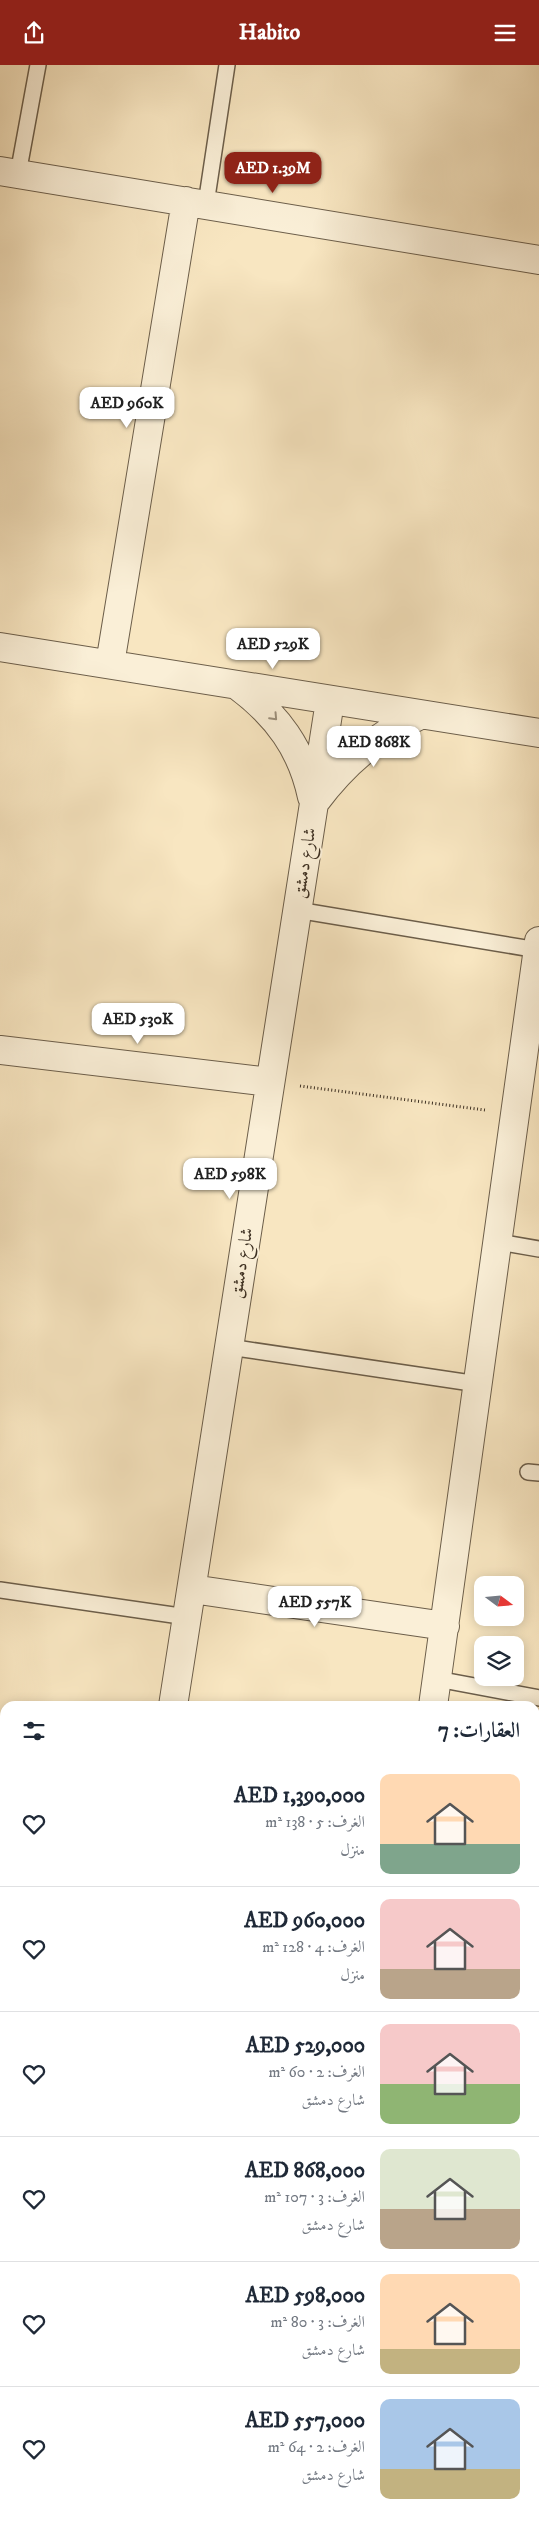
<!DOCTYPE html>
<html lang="ar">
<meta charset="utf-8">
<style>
:root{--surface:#fff;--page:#f2f2f3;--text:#1f2937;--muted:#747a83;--line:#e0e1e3;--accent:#8f2418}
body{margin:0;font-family:"IM FELL DW Pica",Amiri,serif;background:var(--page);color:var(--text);direction:rtl;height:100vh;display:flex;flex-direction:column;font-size:19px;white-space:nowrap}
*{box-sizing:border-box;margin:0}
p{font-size:16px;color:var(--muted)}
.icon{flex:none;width:28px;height:28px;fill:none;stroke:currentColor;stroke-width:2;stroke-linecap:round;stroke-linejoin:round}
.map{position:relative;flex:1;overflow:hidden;direction:ltr}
.drawer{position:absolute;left:0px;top:1636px;width:540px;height:821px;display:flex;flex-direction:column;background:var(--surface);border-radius:15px 15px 0 0;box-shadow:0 2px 12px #0003;direction:rtl}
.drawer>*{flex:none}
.needle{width:32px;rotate:106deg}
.tools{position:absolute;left:474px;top:1511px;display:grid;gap:10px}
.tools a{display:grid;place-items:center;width:50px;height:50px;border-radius:10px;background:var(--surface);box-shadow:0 2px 12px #0003;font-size:25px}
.price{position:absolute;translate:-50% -42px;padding:0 11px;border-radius:10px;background:#fff;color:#222;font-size:16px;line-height:32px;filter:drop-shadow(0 1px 2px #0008)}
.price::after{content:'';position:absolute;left:50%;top:30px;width:15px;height:11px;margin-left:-8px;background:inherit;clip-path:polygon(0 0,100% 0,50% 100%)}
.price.selected{background:var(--accent);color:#fff}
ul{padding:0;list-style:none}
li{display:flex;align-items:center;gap:15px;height:125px;padding:0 20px}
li+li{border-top:1px solid var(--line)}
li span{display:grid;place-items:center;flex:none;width:140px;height:100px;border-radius:10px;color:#555}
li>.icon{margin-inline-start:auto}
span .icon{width:60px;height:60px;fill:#fffc;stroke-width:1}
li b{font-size:21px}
h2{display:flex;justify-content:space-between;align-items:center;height:60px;padding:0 20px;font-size:21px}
header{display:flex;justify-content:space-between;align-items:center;height:65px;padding:0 20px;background:var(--accent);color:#fff;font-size:22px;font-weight:700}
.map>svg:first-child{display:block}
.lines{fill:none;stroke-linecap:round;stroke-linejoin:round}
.service-casing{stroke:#6c5e4a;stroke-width:18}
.minor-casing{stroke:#6c5e4a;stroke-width:30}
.path{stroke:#3d3022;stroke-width:3;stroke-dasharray:1 2.5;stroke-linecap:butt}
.service{stroke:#faefd7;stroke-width:15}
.minor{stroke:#faefd7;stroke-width:28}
.oneway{stroke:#9c907c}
.labels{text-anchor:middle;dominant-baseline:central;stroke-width:4;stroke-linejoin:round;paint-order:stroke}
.street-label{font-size:18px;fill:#3d3022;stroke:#faefd7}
</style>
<header><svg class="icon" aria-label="menu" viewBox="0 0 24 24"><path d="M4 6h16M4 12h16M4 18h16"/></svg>Habito<svg class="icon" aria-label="share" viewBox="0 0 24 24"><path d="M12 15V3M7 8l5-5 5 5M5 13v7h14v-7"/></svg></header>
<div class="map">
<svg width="539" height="2457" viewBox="0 0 539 2457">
<rect width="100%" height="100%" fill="#f8e6c1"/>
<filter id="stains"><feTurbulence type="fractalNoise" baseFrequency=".004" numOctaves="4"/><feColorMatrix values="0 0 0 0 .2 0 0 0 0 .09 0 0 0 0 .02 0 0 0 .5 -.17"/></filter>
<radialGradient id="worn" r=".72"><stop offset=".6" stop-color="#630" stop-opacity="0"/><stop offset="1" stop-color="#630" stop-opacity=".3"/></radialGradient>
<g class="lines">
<defs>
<path id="service" d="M18,109L38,0
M206,139L227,0
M297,845L538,885
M498,1177L539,1184
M229,1282L478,1319
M528,1407L539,1408
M0,1525L187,1552
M437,1614L539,1633
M535,1856H539"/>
<path id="minor" d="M0,106L539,195
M0,582L539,668
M110,599L186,136
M238,621C277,650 302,684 312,732
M315,737C344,698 376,671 420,650
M0,985L270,1017
M192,1524L445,1561
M173,1641L330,636
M433,1641L539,876
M0,1895L5,1896
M535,2189L539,2190
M0,2352L5,2353
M494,2452L522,2457
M46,2457L47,2452
M315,2457V2452"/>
</defs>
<use href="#service" class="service-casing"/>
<use href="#minor" class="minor-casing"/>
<path class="path" d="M300,1021L485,1045"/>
<use href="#service" class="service"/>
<use href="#minor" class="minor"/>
</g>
<defs><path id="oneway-chevron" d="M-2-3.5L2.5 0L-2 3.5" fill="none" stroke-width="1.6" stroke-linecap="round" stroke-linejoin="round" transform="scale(1.25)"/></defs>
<use class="oneway" href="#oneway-chevron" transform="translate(274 652) rotate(47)"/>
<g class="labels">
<g class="street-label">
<text transform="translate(305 798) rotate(-81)">شارع دمشق</text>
<text transform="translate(242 1198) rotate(-81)">شارع دمشق</text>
</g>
</g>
<rect width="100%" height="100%" filter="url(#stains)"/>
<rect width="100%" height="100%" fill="url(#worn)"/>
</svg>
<div class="tools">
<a><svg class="needle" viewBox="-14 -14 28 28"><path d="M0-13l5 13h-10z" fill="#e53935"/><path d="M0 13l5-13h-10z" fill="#747a83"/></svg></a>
<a><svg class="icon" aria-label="layers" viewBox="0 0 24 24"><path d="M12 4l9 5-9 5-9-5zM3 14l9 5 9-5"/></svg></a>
</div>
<b class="price selected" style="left:273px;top:129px">AED 1.39M</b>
<b class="price" style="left:127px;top:364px">AED 960K</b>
<b class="price" style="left:273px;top:605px">AED 529K</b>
<b class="price" style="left:374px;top:703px">AED 868K</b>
<b class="price" style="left:138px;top:980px">AED 530K</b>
<b class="price" style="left:230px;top:1135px">AED 598K</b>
<b class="price" style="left:315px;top:1563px">AED 557K</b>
<section class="drawer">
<h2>العقارات: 7<svg class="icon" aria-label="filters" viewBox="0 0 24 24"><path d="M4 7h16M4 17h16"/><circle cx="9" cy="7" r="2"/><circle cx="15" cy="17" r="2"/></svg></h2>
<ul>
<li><span style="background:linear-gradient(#ffd9b3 70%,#7fa58c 0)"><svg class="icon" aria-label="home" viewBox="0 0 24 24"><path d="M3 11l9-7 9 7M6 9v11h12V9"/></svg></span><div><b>AED 1,390,000</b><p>الغرف: 5 · 138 m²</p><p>منزل</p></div><svg class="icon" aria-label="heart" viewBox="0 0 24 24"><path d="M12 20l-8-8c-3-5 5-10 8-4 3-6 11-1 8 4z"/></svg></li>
<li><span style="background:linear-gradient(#f6c9c9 70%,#b9a48a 0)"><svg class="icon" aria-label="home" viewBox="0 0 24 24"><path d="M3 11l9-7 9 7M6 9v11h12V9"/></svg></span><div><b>AED 960,000</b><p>الغرف: 4 · 128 m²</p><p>منزل</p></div><svg class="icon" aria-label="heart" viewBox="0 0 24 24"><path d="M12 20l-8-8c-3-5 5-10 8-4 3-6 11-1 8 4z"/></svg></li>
<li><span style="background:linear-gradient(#f6c9c9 60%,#8fb573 0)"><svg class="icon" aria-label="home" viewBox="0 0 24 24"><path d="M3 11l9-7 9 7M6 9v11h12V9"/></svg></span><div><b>AED 529,000</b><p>الغرف: 2 · 60 m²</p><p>شارع دمشق</p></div><svg class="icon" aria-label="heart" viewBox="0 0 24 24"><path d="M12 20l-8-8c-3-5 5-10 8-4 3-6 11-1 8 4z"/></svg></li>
<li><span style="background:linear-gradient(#dfe7d0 60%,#b9a48a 0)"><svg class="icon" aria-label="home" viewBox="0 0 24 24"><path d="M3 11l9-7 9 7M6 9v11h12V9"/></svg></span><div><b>AED 868,000</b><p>الغرف: 3 · 107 m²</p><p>شارع دمشق</p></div><svg class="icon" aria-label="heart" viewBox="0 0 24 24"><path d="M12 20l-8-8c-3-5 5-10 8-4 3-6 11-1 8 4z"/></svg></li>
<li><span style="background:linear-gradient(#ffd9b3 75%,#c2b280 0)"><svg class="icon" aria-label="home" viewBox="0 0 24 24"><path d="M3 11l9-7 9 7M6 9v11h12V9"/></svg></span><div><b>AED 598,000</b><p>الغرف: 3 · 80 m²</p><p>شارع دمشق</p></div><svg class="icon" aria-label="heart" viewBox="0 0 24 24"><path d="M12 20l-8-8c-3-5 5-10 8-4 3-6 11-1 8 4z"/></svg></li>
<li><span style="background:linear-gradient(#a9c7e8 70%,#c2b280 0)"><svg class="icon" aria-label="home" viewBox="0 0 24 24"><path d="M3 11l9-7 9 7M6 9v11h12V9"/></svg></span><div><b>AED 557,000</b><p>الغرف: 2 · 64 m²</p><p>شارع دمشق</p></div><svg class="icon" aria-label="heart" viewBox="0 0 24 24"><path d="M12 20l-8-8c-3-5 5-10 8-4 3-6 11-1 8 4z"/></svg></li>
</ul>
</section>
</div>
